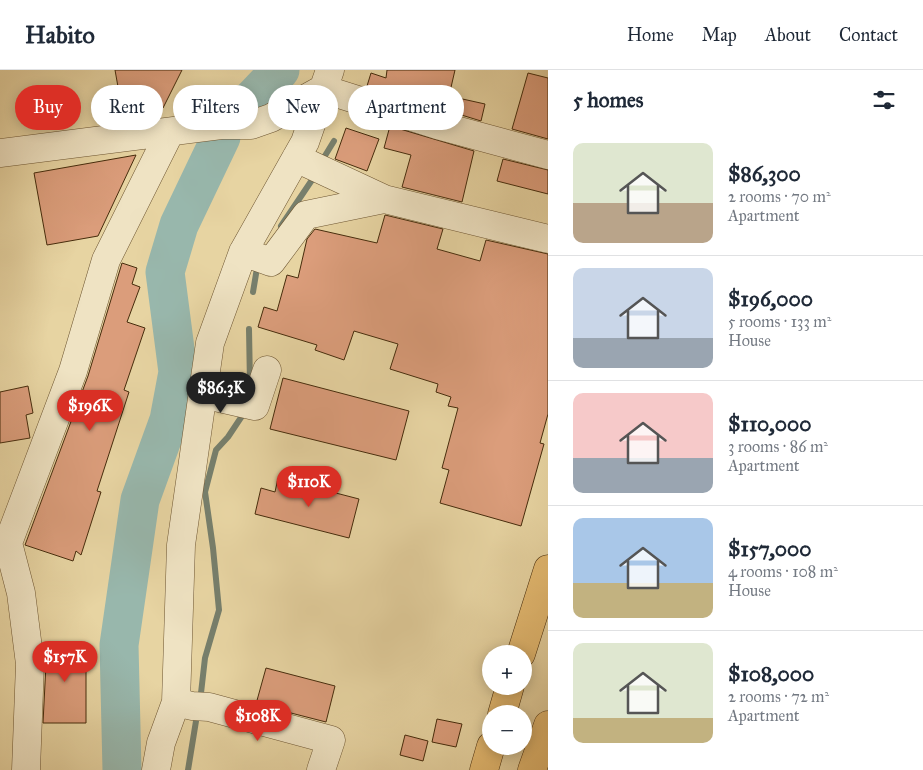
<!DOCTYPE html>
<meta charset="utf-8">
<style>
:root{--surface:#fff;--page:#f6f6f7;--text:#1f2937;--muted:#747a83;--line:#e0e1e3;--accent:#d93025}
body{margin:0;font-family:"IM FELL Great Primer",serif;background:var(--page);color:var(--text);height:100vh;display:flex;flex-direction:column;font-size:19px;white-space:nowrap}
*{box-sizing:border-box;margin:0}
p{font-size:16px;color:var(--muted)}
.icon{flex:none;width:28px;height:28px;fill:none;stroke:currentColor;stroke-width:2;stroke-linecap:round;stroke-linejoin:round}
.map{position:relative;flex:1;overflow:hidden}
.sheet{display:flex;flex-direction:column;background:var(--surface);width:375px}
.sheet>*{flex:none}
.hud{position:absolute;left:15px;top:15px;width:458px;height:45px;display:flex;gap:10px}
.tools{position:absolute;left:482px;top:575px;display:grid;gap:10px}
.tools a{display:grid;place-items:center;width:50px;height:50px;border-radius:50%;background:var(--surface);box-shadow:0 2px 12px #0003;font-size:25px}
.price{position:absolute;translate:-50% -42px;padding:0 11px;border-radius:18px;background:var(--accent);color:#fff;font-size:16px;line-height:32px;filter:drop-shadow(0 1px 2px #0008)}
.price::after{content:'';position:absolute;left:50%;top:30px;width:15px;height:11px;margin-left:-8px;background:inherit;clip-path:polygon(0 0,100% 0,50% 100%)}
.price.selected{background:#222;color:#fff}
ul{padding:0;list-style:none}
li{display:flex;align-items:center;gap:15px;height:125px;padding:0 25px}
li+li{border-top:1px solid var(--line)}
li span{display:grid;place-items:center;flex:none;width:140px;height:100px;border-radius:10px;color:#555}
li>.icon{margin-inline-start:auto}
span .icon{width:60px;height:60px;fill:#fffc;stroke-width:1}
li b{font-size:21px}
h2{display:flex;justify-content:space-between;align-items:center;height:60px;padding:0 25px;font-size:21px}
.pill{padding:0 18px;border-radius:22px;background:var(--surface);box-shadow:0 2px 12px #0003;font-size:18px;line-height:45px}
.pill.selected{background:var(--accent);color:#fff}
header{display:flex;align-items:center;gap:30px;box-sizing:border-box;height:70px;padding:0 25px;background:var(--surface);border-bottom:1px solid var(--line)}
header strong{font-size:24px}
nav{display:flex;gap:28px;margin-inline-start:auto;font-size:18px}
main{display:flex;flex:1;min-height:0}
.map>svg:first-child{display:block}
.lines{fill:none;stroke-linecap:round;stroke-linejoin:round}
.stream{stroke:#777f6c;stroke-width:6}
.river{stroke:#98b7ac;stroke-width:39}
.building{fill:#db9d7b;stroke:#462c0c}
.minor-casing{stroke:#6e5632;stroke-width:29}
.major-casing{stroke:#462c0c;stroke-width:29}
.minor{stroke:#efe3c3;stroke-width:28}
.major{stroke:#e4ba71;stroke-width:28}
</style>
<header>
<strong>Habito</strong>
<nav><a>Home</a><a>Map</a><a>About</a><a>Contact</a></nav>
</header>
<main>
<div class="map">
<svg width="548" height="700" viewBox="0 0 548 700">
<rect width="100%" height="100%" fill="#e7d4a2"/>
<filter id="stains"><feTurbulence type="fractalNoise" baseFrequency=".004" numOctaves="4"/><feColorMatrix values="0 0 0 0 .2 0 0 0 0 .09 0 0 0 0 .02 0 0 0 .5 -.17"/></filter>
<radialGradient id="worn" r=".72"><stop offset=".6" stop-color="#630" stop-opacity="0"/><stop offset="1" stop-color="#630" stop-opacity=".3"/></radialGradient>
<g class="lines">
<path class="stream" d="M323,89L334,71
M281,156L316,104
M253,222L257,198
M249,259L250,315
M201,623L205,588L219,540L213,478L205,422L216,380L228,367L244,343
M188,700L197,645"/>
<path class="river" d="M241,41L280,0
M122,700L119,575L140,430L169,350L178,302L165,202L179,155L221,67"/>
</g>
<path class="building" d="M115,0H182L163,38L123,45Z
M387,0H455L449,26L485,34L481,51L367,16L371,3L386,8Z
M528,3L548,8V69L512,59Z
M390,56L474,81L462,132L402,117L411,85L384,78Z
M346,58L379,69L367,101L335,89Z
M136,85L98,166L47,175L34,103Z
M503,89L548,100V124L497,111Z
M385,145L443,159L437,179L480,191L486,170L548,184V344L540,373L544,374L521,456L440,433L449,400L442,398L458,338L448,336L451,327L436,322L438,314L390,299L398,274L354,261L344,290L315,280L317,275L258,257L264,237L277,241L287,205L298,208L307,169L315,159L377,173Z
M122,193L137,198L132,214L140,217L127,252L145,258L124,320L129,322L97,421L101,422L81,485L76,481L73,491L25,475L88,306Z
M283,308L409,341L396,390L270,359Z
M28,316L33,343L26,345L30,368L0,373V322Z
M278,408L359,429L349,468L255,444L261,418L275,422Z
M43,573H86V653H43L46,594Z
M266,598L335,616L326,652L256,634Z
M437,649L462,654L456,677L432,672Z
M405,665L428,671L423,691L400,685Z"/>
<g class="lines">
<defs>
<path id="minor" d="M0,83L221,55H251L271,48L323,19L437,55L548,85
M296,88L384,129L548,169
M243,182L271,192L306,145L384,129
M202,324L255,336L267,300
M176,632L192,636L209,637L331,670L321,700
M26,700L30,594L21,523L8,473L73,301L106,190L170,62
M156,700L161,673L176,632L181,475L210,273L243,182L305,72L330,0"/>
<path id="major" d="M521,584L548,499
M502,644L510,616
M484,700L491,676
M532,700L548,655"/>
</defs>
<use href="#minor" class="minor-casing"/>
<use href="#major" class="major-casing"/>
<use href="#minor" class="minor"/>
<use href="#major" class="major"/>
</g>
<rect width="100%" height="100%" filter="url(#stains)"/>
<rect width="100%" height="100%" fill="url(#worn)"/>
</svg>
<div class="tools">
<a>+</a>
<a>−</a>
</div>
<b class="price selected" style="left:221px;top:344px">$86.3K</b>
<b class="price" style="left:90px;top:362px">$196K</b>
<b class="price" style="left:309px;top:438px">$110K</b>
<b class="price" style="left:65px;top:613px">$157K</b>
<b class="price" style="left:258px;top:672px">$108K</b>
<div class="hud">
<a class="pill selected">Buy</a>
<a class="pill">Rent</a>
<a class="pill">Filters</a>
<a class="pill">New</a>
<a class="pill">Apartment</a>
</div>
</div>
<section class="sheet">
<h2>5 homes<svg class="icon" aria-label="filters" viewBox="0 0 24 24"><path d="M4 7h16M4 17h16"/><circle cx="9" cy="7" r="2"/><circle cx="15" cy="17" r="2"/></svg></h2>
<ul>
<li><span style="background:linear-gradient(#dfe7d0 60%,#b9a48a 0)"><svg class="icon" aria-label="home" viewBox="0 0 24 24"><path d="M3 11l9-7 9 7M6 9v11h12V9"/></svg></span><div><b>$86,300</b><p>2 rooms · 70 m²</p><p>Apartment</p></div></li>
<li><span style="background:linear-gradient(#c9d6e8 70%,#9aa5b1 0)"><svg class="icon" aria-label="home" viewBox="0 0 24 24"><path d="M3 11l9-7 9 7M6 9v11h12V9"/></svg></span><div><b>$196,000</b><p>5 rooms · 133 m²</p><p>House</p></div></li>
<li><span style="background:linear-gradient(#f6c9c9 65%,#9aa5b1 0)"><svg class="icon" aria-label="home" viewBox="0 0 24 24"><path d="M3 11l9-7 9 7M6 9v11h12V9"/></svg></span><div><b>$110,000</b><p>3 rooms · 86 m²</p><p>Apartment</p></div></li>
<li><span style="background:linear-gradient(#a9c7e8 65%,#c2b280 0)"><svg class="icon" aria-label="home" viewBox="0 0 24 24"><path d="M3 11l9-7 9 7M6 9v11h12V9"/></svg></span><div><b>$157,000</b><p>4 rooms · 108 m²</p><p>House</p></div></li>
<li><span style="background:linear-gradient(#dfe7d0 75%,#c2b280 0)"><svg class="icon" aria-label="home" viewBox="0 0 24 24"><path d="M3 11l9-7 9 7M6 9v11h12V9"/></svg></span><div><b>$108,000</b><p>2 rooms · 72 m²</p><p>Apartment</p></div></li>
</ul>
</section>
</main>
